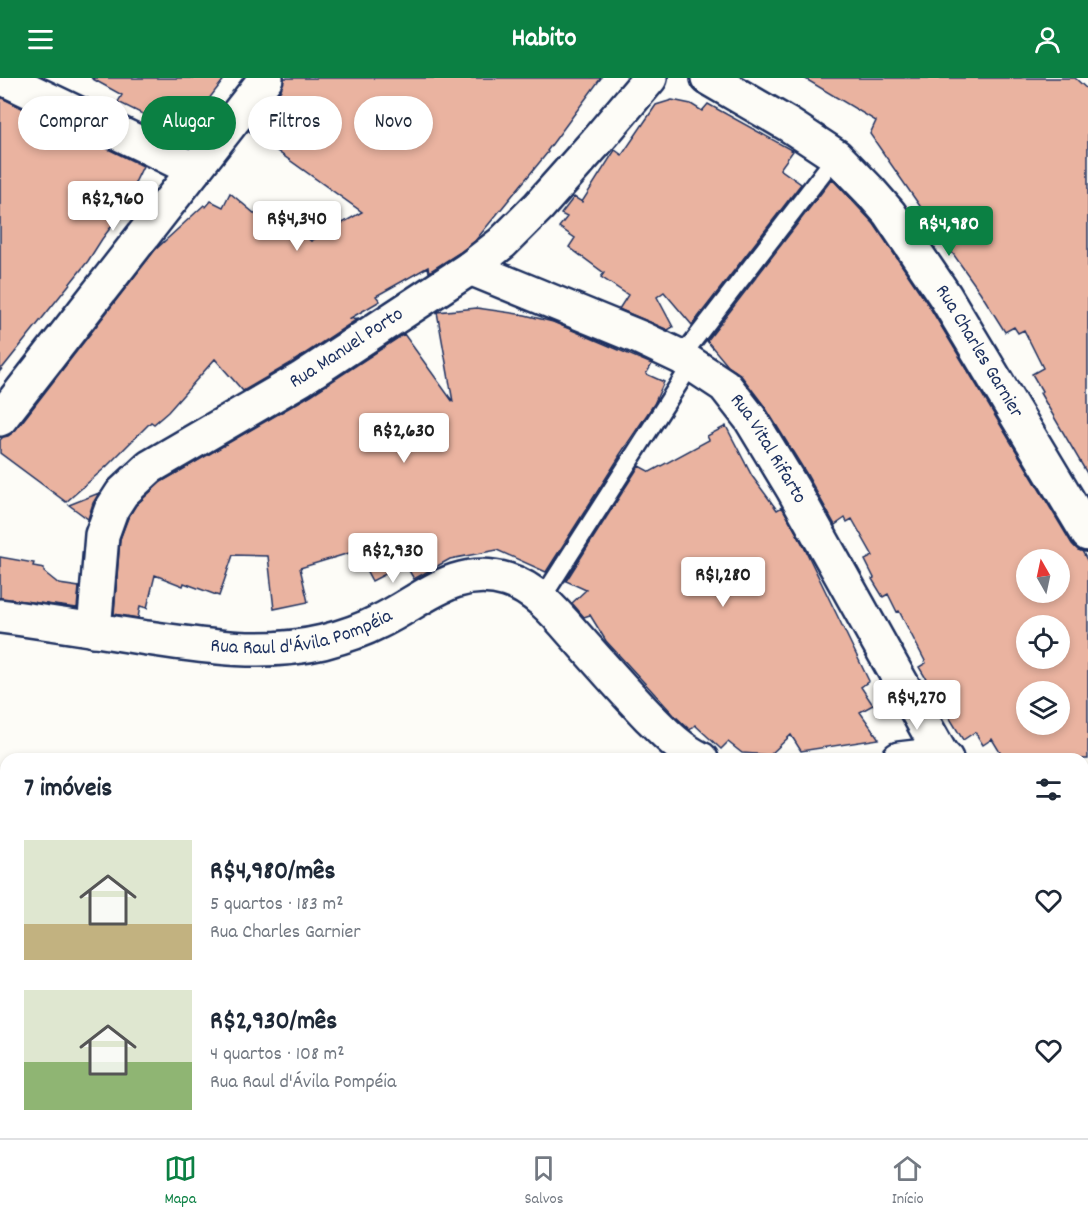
<!DOCTYPE html>
<html lang="pt">
<meta charset="utf-8">
<style>
:root{--surface:#fff;--page:#f2f2f3;--text:#1f2937;--muted:#747a83;--line:#e0e1e3;--accent:#0b8043}
body{margin:0;font-family:Dekko,sans-serif;background:var(--page);color:var(--text);height:100vh;display:flex;flex-direction:column;font-size:22px;white-space:nowrap}
*{box-sizing:border-box;margin:0}
p{font-size:20px;color:var(--muted)}
.icon{flex:none;width:33px;height:33px;fill:none;stroke:currentColor;stroke-width:2;stroke-linecap:round;stroke-linejoin:round}
.map{position:relative;flex:1;overflow:hidden}
.side{position:absolute;left:0px;top:675px;width:1089px;height:386px;display:flex;flex-direction:column;background:var(--surface);border-radius:18px 18px 0 0;box-shadow:0 3px 9px #0003}
.side>*{flex:none}
.banner{position:absolute;left:18px;top:18px;width:600px;height:54px;display:flex;gap:12px}
.needle{width:39px;rotate:351deg}
.fabs{position:absolute;left:1016px;top:471px;display:grid;gap:12px}
.fabs a{display:grid;place-items:center;width:54px;height:54px;border-radius:50%;background:var(--surface);box-shadow:0 3px 9px #0003;font-size:30px}
.price{position:absolute;translate:-50% -51px;padding:0 14px;border-radius:6px;background:#fff;color:#222;font-size:20px;line-height:39px;filter:drop-shadow(0 2px 3px #0008)}
.price::after{content:'';position:absolute;left:50%;top:36px;width:18px;height:14px;margin-left:-9px;background:inherit;clip-path:polygon(0 0,100% 0,50% 100%)}
.price.on{background:var(--accent);color:#fff}
ul{padding:0;list-style:none}
li{display:flex;align-items:center;gap:18px;height:150px;padding:0 24px}
li span{display:grid;place-items:center;flex:none;width:168px;height:120px;border-radius:0px;color:#555}
li>.icon{margin-inline-start:auto}
span .icon{width:72px;height:72px;fill:#fffc;stroke-width:1}
li b{font-size:26px}
h2{display:flex;justify-content:space-between;align-items:center;height:72px;padding:0 24px;font-size:26px}
.tag{padding:0 21px;border-radius:27px;background:var(--surface);box-shadow:0 3px 9px #0003;font-size:21px;line-height:54px}
.tag.on{background:var(--accent);color:#fff}
header{display:flex;justify-content:space-between;align-items:center;height:78px;padding:0 24px;background:var(--accent);color:#fff;font-size:27px;font-weight:700}
.tabs{display:flex;justify-content:space-around;align-items:center;height:84px;border-top:2px solid var(--line);background:var(--surface);font-size:16px;color:var(--muted)}
.tabs a{display:grid;justify-items:center;gap:3px}
.tabs .on{color:var(--accent)}
.map>svg:first-child{display:block}
.building{fill:#eab3a0;stroke:#1b2f5e;stroke-width:1.5;fill-rule:evenodd}
.lines{fill:none;stroke-linecap:round;stroke-linejoin:round}
.service-casing{stroke:#1b2f5e;stroke-width:21}
.minor-casing{stroke:#1b2f5e;stroke-width:38}
.path{stroke:#1b2f5e;stroke-width:4;stroke-dasharray:4.5 4.5;stroke-linecap:butt}
.service{stroke:#fdfcf7;stroke-width:16}
.minor{stroke:#fdfcf7;stroke-width:33}
.labels{text-anchor:middle;dominant-baseline:central;stroke-width:5;stroke-linejoin:round;paint-order:stroke}
.street-label{font-size:20px;fill:#1b2f5e;stroke:#fdfcf7}
</style>
<header><svg class="icon" aria-label="menu" viewBox="0 0 24 24"><path d="M4 6h16M4 12h16M4 18h16"/></svg>Habito<svg class="icon" aria-label="person" viewBox="0 0 24 24"><circle cx="12" cy="8" r="4"/><path d="M4 21q1-7 8-7t8 7"/></svg></header>
<div class="map">
<svg width="1088" height="1060" viewBox="0 0 1088 1060">
<rect width="100%" height="100%" fill="#fdfcf7"/>
<filter id="ink" filterUnits="userSpaceOnUse"><feTurbulence type="fractalNoise" baseFrequency=".0167" numOctaves="2"/><feDisplacementMap in="SourceGraphic" scale="12" xChannelSelector="R" yChannelSelector="G"/><feConvolveMatrix kernelMatrix="1 2 1 2 8 2 1 2 1" color-interpolation-filters="sRGB"/></filter>
<g filter="url(#ink)">
<path class="building" d="M91,0H225L182,56L167,58L161,55L165,47L118,24L122,17Z
M284,0H601L547,73L548,74L475,163L459,175L429,194L428,189L376,218L380,223L349,241L359,240L291,285L243,313L215,281L168,334L154,346L151,344L107,388L66,424L0,375V362L3,359L8,358L15,353L155,172L204,127L206,129L211,123L223,129L230,115L268,147L269,146L272,149L276,144L281,149L287,141L311,163L362,134L249,53L281,12Z
M804,0H1075L1088,12V397L1040,315L1042,313L1032,296L1043,290L1024,252L1018,255L1014,249L1005,254L980,214L937,153L939,152L922,131L870,56L876,43Z
M0,19L24,31V32L64,52L65,50L143,88L131,113L136,116L102,161L88,183L0,293Z
M672,22L691,26L702,33L708,26L793,73L780,91L801,106L692,247L664,214L657,219L673,249L668,252L619,231L628,217L601,199L604,195L569,169L575,160L559,149L567,139L561,136L574,119L582,124L615,72L622,77L656,27Z
M832,101L874,146L929,228L1072,466L1078,472L1082,473L1088,484V681H1004L992,661L983,667L975,654L963,662L919,589L926,585L899,533L897,534L888,516L883,519L872,501L874,500L865,482L873,478L852,441L847,444L845,440L835,447L806,395L765,329L740,296L728,288L707,263ZM1026,482H1059V514H1026ZM1026,548H1059V580H1026ZM1026,614H1059V646H1026Z
M477,230L525,237L553,244L652,286L646,296L664,304L654,326L619,378H620L546,494L497,472L450,481L414,501L405,486L372,503L356,473L300,490L308,524L274,531L268,478L233,477L219,518L184,505L183,508L155,497L147,530L140,528L138,540L114,536L120,461L128,440L136,427L161,404L311,317L404,256L453,324L437,234Z
M726,348L752,398L777,432L782,429L803,467L869,603L861,609L873,627L860,634L879,661L801,673L791,657L770,677L742,675L728,664L721,671L695,647L690,652L674,637L606,563L590,537L584,539L572,525L586,512L566,503L639,388L650,394L709,362L707,358Z
M99,415L93,425L88,441L69,427Z
M0,479L34,485L33,488L44,490V494L59,506L79,509L77,530L0,520Z"/>
<g class="lines">
<defs>
<path id="service" d="M681,279L836,78
M541,522L691,287"/>
<g id="minor">
<path d="M3,0L152,71L194,92"/>
<path id="s1" d="M708,0L789,47L836,78L869,112L889,135L945,218L1088,456"/>
<path id="s2" d="M470,190L641,260L681,279L725,308L750,340L793,411L941,676L946,681"/>
<path d="M0,341L266,0"/>
<path id="s3" d="M0,538C45,544 90,551 134,558C196,567 261,579 323,564C342,559 361,553 378,544C421,524 455,486 507,502C534,510 555,534 573,555C598,583 623,612 649,639C664,654 681,672 701,681"/>
<path id="s4" d="M94,552L102,457L111,432L122,415L150,389L301,301L470,190L502,165L539,128L596,64L650,0"/>
<path d="M899,681L941,676"/>
<path d="M0,771L6,778"/>
<path d="M1083,818L1088,823"/>
<path d="M858,1054L863,1060"/>
<path d="M222,1060L246,1054"/>
<path d="M1066,1060L1080,1054"/>
</g>
</defs>
<use href="#service" class="service-casing"/>
<use href="#minor" class="minor-casing"/>
<path class="path" d="M1083,997L1088,1001"/>
<use href="#service" class="service"/>
<use href="#minor" class="minor"/>
</g>
</g>
<g class="labels">
<g class="street-label">
<text stroke="none"><textPath href="#s4" startOffset="410">Rua Manuel Porto</textPath></text>
<text stroke="none"><textPath href="#s1" startOffset="393">Rua Charles Garnier</textPath></text>
<text stroke="none"><textPath href="#s2" startOffset="358">Rua Vital Rifarto</textPath></text>
<text stroke="none"><textPath href="#s3" startOffset="306">Rua Raul d'Ávila Pompéia</textPath></text>
</g>
</g>
</svg>
<div class="fabs">
<a><svg class="needle" viewBox="-14 -14 28 28"><path d="M0-13l5 13h-10z" fill="#e53935"/><path d="M0 13l5-13h-10z" fill="#747a83"/></svg></a>
<a><svg class="icon" aria-label="locate" viewBox="0 0 24 24"><circle cx="12" cy="12" r="6"/><path d="M12 2v4M12 18v4M2 12h4M18 12h4"/></svg></a>
<a><svg class="icon" aria-label="layers" viewBox="0 0 24 24"><path d="M12 4l9 5-9 5-9-5zM3 14l9 5 9-5"/></svg></a>
</div>
<b class="price" style="left:113px;top:154px">R$2,960</b>
<b class="price" style="left:297px;top:174px">R$4,340</b>
<b class="price on" style="left:949px;top:179px">R$4,980</b>
<b class="price" style="left:404px;top:386px">R$2,630</b>
<b class="price" style="left:393px;top:506px">R$2,930</b>
<b class="price" style="left:723px;top:530px">R$1,280</b>
<b class="price" style="left:917px;top:653px">R$4,270</b>
<div class="banner">
<a class="tag">Comprar</a>
<a class="tag on">Alugar</a>
<a class="tag">Filtros</a>
<a class="tag">Novo</a>
</div>
<section class="side">
<h2>7 imóveis<svg class="icon" aria-label="filters" viewBox="0 0 24 24"><path d="M4 7h16M4 17h16"/><circle cx="9" cy="7" r="2"/><circle cx="15" cy="17" r="2"/></svg></h2>
<ul>
<li><span style="background:linear-gradient(#dfe7d0 70%,#c2b280 0)"><svg class="icon" aria-label="home" viewBox="0 0 24 24"><path d="M3 11l9-7 9 7M6 9v11h12V9"/></svg></span><div><b>R$4,980/mês</b><p>5 quartos · 183 m²</p><p>Rua Charles Garnier</p></div><svg class="icon" aria-label="heart" viewBox="0 0 24 24"><path d="M12 20l-8-8c-3-5 5-10 8-4 3-6 11-1 8 4z"/></svg></li>
<li><span style="background:linear-gradient(#dfe7d0 60%,#8fb573 0)"><svg class="icon" aria-label="home" viewBox="0 0 24 24"><path d="M3 11l9-7 9 7M6 9v11h12V9"/></svg></span><div><b>R$2,930/mês</b><p>4 quartos · 108 m²</p><p>Rua Raul d'Ávila Pompéia</p></div><svg class="icon" aria-label="heart" viewBox="0 0 24 24"><path d="M12 20l-8-8c-3-5 5-10 8-4 3-6 11-1 8 4z"/></svg></li>
</ul>
</section>
</div>
<nav class="tabs">
<a class="on"><svg class="icon" aria-label="map" viewBox="0 0 24 24"><path d="M3 6l6-2 6 2 6-2v14l-6 2-6-2-6 2zM9 4v14M15 6v14"/></svg>Mapa</a>
<a><svg class="icon" aria-label="saved" viewBox="0 0 24 24"><path d="M7 4h10v16l-5-4-5 4z"/></svg>Salvos</a>
<a><svg class="icon" aria-label="home" viewBox="0 0 24 24"><path d="M3 11l9-7 9 7M6 9v11h12V9"/></svg>Início</a>
</nav>
